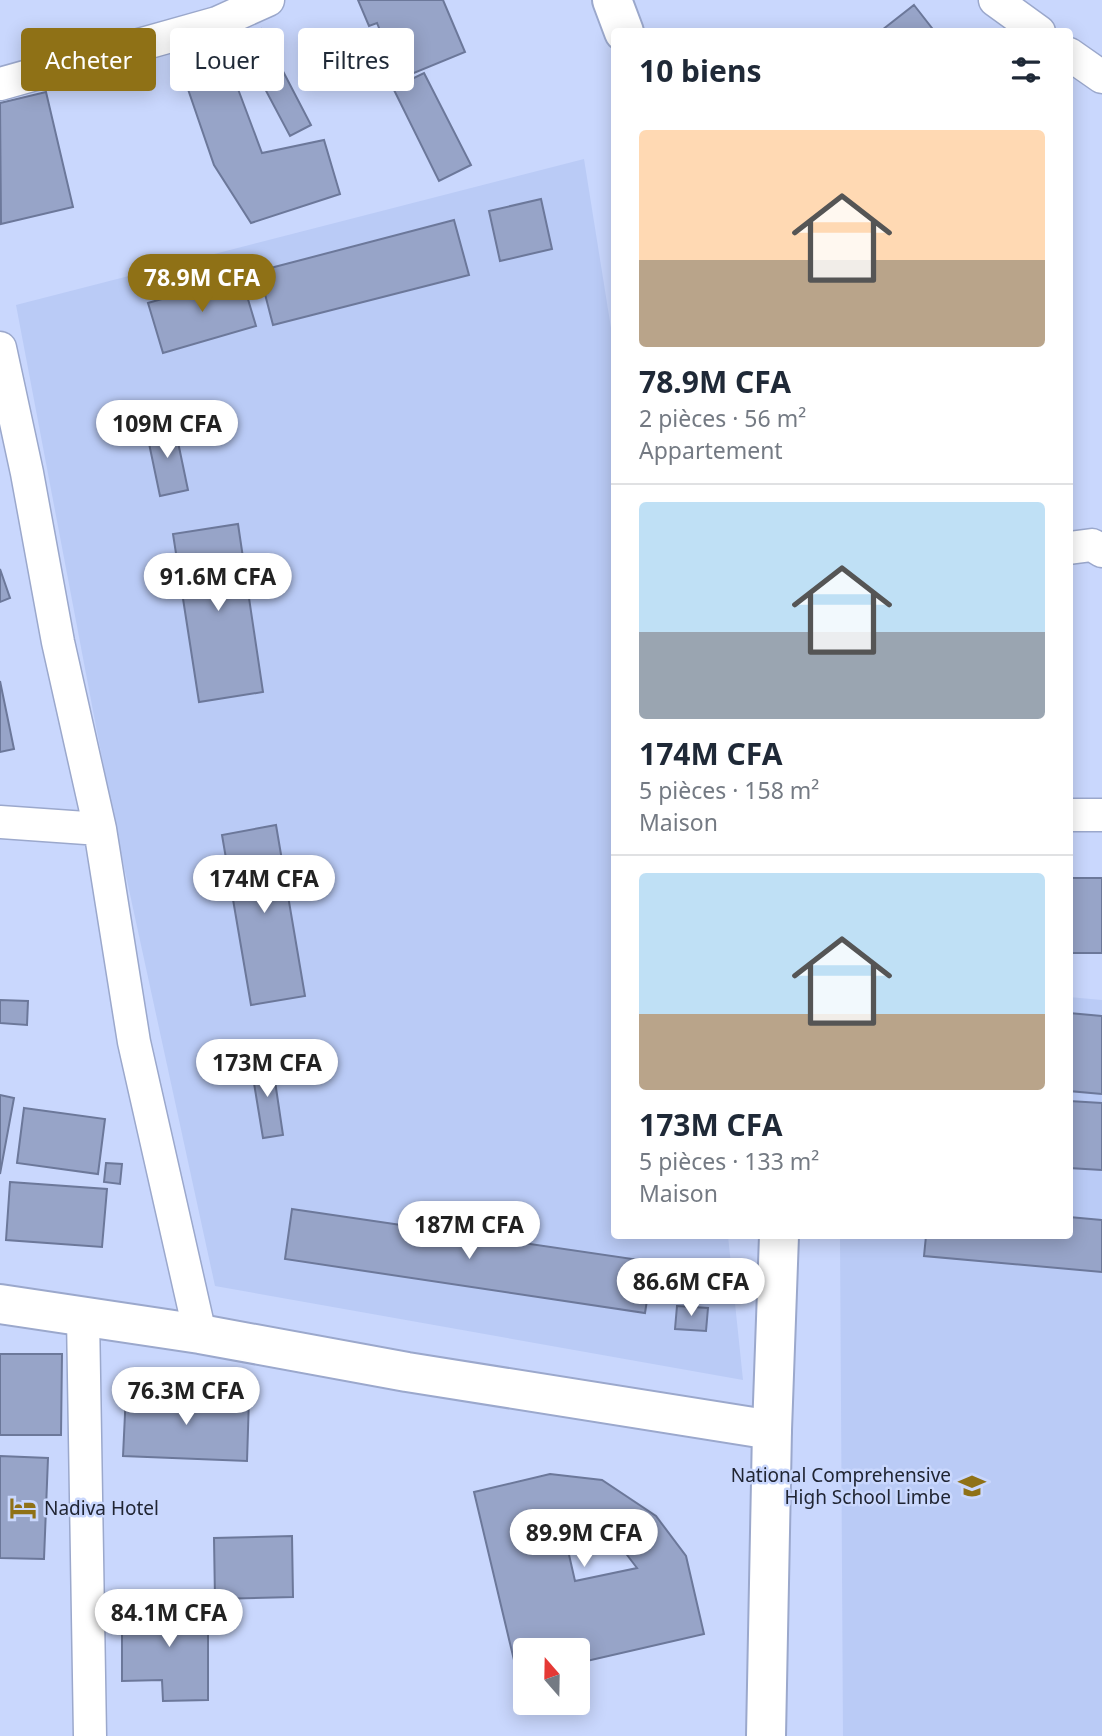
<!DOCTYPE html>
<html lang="fr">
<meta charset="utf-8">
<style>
:root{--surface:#fff;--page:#f2f2f3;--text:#1f2937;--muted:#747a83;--line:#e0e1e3;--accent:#8f7116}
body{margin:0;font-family:"Noto Sans",sans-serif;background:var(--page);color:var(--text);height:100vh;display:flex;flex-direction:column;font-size:26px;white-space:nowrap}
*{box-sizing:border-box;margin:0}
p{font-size:23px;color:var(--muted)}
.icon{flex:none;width:38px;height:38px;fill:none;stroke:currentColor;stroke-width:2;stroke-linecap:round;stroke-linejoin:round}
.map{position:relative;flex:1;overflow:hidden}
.sheet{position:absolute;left:611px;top:28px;width:462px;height:1211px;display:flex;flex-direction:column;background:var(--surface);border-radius:7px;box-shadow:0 4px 18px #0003}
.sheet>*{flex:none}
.guide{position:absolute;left:21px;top:28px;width:485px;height:63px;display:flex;gap:14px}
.needle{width:46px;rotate:340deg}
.buttons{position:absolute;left:513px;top:1638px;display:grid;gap:14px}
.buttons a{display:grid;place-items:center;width:77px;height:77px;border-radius:7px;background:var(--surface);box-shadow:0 4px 18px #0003;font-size:35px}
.price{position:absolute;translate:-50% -60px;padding:0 16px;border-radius:24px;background:#fff;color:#222;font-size:23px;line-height:46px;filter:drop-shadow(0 2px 4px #0008)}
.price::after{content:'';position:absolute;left:50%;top:42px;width:21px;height:16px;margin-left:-10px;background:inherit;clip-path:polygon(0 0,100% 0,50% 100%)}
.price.active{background:var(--accent);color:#fff}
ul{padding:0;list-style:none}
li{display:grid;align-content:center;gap:14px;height:371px;padding:0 28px}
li+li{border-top:2px solid var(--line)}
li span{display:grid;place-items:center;height:217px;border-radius:7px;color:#555}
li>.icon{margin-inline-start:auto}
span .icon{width:126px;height:126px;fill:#fffc;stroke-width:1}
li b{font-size:30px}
h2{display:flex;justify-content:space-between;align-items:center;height:84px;padding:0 28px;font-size:30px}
.chip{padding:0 24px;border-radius:7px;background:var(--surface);box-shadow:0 4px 18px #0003;font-size:24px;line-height:63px}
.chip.active{background:var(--accent);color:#fff}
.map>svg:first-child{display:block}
.built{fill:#bacbf6}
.building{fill:#97a4c8;stroke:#6c789a;stroke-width:2;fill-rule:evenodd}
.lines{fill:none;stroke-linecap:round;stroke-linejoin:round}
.minor-casing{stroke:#9ba8cc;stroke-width:35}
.tertiary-casing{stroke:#9ba8cc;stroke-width:42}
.trunk-casing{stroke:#9ba8cc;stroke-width:42}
.minor{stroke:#fff;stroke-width:32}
.tertiary{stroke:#fff;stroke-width:38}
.trunk{stroke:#fff;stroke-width:38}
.labels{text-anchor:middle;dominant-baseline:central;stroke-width:5;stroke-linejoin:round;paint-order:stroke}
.poi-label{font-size:19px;fill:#202533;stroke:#c9d7fd;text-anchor:end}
</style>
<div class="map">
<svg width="1102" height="1736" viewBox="0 0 1102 1736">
<rect width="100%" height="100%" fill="#c9d7fd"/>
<path class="built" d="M584,159L614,347V1236H728L743,1380L215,1286L113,816L16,305Z
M1069,997L1102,1000V1736H843L840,1236H1069Z"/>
<path class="building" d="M358,0H443L465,52L392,82L383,61L391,58L377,23L369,26Z
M914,5L935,32H883L882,30Z
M261,29L311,125L290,136L239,40Z
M223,49L262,153L324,140L340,194L251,223L214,165L179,63Z
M424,73L471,165L439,181L393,88Z
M46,92L73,207L1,224L0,103Z
M541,199L552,249L500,261L489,211Z
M454,220L469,275L273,325L259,271Z
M241,276L256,326L163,353L148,303Z
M174,423L188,490L160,496L146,429Z
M238,524L263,692L199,702L173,534Z
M0,569L10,598L0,602Z
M0,681L14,749L0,752Z
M276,825L305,996L251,1005L222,835Z
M1069,878H1102V953H1069Z
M0,1000L28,1001L27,1025L0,1023Z
M1069,1013L1102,1016V1094L1069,1091Z
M272,1061L283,1135L263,1138L251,1065Z
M0,1095L14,1098L0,1174Z
M1069,1101L1102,1103V1170L1069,1168Z
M24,1108L105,1119L98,1174L17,1163Z
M106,1163L122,1164L120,1184L104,1182Z
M10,1182L107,1189L102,1247L6,1240Z
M292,1209L653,1262L645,1313L285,1259Z
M1069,1217L1102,1220V1272L924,1256L926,1236H1069Z
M677,1306L708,1308L706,1331L675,1329Z
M0,1354H62L61,1435H0Z
M126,1393L249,1398L247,1461L123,1456Z
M0,1456L48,1458L44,1559L0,1558Z
M550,1474L602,1480L656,1516L686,1556L704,1634L578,1663V1650H525V1675L518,1677L474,1492ZM585,1521L611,1534L637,1568L575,1581L562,1524Z
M292,1536L293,1597L215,1599L214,1538Z
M208,1600V1700L163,1701L162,1680L122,1681V1611H162L163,1601Z"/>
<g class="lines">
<defs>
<path id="minor" d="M995,0L1039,32
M1069,54L1102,77
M0,84L217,23L268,0
M0,348L27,473L58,642L100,829L134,1042L200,1334
M1069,548L1092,545L1102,551
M1069,815H1102
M0,822L100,829
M83,1316L90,1736"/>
<path id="tertiary" d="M0,1304L200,1334L407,1372L772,1430"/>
<path id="trunk" d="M612,0L624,32
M766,1736L772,1430L779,1236"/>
</defs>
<use href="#minor" class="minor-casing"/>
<use href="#tertiary" class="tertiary-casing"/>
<use href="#trunk" class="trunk-casing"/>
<use href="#minor" class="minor"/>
<use href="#tertiary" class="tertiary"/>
<use href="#trunk" class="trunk"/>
</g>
<defs>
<symbol id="school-bare" viewBox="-9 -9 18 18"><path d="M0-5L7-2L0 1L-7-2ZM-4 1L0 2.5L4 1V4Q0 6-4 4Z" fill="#8f7116" stroke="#c9d7fd" stroke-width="2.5" paint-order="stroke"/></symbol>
<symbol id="hotel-bare" viewBox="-9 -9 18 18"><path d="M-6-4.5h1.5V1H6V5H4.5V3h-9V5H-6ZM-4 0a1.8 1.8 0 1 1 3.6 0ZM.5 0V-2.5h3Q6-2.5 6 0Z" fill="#8f7116" stroke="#c9d7fd" stroke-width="2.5" paint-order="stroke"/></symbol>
</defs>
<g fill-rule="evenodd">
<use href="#school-bare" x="953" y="1467" width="38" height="38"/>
<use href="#hotel-bare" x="4" y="1489" width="38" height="38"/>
</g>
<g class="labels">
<g class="poi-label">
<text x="951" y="1475">National Comprehensive<tspan x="951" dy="22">High School Limbe</tspan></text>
<text x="44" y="1508" text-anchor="start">Nadiva Hotel</text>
</g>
</g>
</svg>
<div class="buttons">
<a><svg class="needle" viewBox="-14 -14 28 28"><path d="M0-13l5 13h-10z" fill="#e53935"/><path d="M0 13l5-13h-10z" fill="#747a83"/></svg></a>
</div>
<b class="price active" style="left:202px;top:314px">78.9M CFA</b>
<b class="price" style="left:167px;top:460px">109M CFA</b>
<b class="price" style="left:218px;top:613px">91.6M CFA</b>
<b class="price" style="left:264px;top:915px">174M CFA</b>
<b class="price" style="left:267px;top:1099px">173M CFA</b>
<b class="price" style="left:469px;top:1261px">187M CFA</b>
<b class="price" style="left:691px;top:1318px">86.6M CFA</b>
<b class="price" style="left:186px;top:1427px">76.3M CFA</b>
<b class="price" style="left:584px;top:1569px">89.9M CFA</b>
<b class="price" style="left:169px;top:1649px">84.1M CFA</b>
<div class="guide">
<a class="chip active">Acheter</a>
<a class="chip">Louer</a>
<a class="chip">Filtres</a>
</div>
<section class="sheet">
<h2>10 biens<svg class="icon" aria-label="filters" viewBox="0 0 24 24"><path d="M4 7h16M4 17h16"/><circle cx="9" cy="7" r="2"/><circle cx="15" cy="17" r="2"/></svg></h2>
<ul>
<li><span style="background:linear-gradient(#ffd9b3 60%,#b9a48a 0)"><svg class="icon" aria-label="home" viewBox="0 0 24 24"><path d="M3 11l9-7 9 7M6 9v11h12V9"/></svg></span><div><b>78.9M CFA</b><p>2 pièces · 56 m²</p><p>Appartement</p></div></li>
<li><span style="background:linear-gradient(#bfe0f5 60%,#9aa5b1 0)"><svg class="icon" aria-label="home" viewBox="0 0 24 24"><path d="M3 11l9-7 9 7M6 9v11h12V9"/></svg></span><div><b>174M CFA</b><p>5 pièces · 158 m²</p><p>Maison</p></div></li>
<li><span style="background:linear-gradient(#bfe0f5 65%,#b9a48a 0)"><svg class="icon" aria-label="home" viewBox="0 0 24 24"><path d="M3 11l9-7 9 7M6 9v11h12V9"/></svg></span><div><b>173M CFA</b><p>5 pièces · 133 m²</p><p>Maison</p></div></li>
</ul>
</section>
</div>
